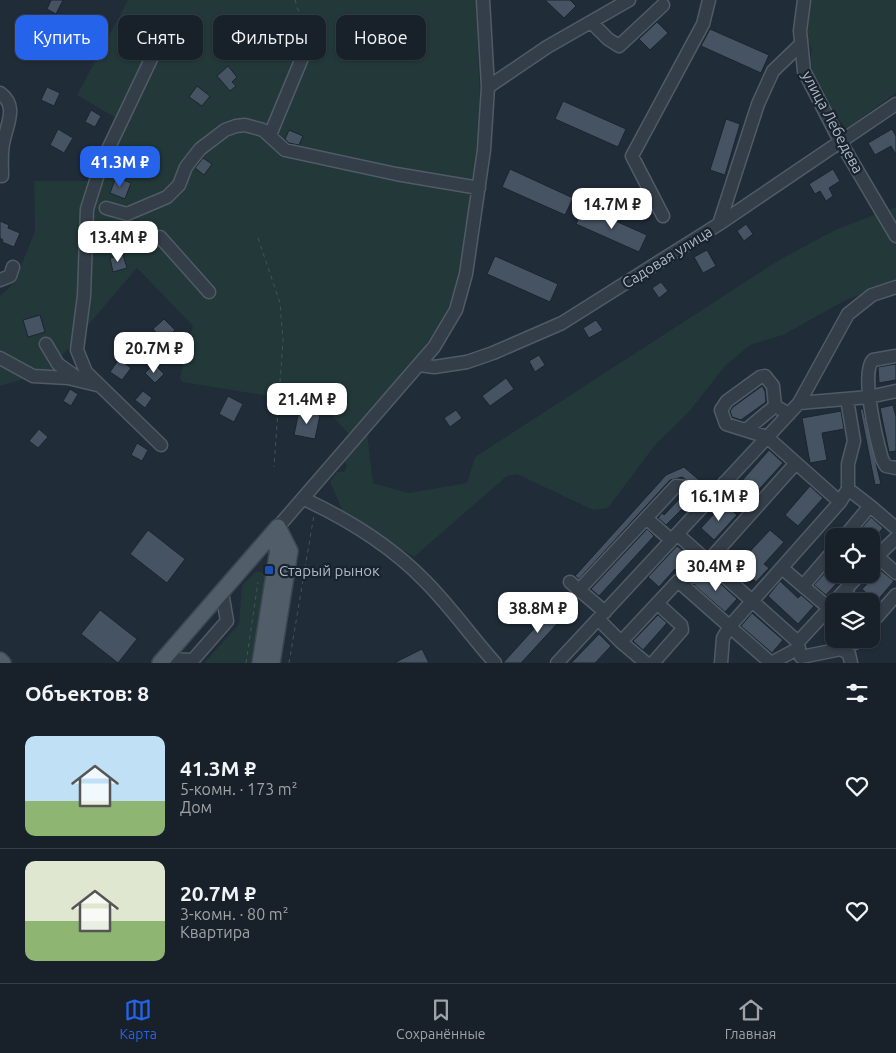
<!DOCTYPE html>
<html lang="ru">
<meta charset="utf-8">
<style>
:root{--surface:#18212a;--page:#212932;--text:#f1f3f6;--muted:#9fa3a8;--line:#363e47;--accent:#2563eb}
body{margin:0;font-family:Ubuntu,sans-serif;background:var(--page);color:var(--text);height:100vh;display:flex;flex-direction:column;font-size:19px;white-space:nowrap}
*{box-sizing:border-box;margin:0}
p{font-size:16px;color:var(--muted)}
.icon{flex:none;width:28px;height:28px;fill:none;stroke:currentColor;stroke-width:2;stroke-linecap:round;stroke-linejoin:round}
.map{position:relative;height:663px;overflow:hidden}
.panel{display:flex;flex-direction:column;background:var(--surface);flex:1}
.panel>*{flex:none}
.guide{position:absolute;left:15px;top:15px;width:500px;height:45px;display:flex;gap:10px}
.fabs{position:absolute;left:825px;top:528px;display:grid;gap:10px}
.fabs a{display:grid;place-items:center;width:55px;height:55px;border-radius:10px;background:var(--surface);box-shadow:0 1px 4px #0004,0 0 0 1px var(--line);font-size:25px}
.price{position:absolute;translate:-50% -42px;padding:0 11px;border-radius:10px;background:#fff;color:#222;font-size:16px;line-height:32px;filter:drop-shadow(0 1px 2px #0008)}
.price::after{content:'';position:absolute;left:50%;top:30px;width:15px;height:11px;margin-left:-8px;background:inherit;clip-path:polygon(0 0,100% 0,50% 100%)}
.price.selected{background:var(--accent);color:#fff}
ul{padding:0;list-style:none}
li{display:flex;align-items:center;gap:15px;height:125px;padding:0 25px}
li+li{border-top:1px solid var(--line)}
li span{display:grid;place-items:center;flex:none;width:140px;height:100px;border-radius:10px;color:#555}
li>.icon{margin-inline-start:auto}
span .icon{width:60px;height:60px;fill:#fffc;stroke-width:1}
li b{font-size:21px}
h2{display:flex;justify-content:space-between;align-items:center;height:60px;padding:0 25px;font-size:21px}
.chip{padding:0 18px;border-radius:10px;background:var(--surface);box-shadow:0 1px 4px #0004,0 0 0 1px var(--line);font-size:18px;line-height:45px}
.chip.selected{background:var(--accent);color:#fff}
.dock{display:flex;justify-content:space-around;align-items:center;height:70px;border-top:1px solid var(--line);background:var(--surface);font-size:14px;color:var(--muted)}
.dock a{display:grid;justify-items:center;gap:2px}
.dock .selected{color:var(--accent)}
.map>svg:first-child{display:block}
.green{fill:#223839}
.building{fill:#465362;stroke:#1b252f}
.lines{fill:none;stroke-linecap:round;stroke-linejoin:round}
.minor-casing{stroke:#515b66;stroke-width:15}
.major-casing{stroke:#3d4752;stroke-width:18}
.path{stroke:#3f5557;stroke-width:1;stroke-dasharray:4 4;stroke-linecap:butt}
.minor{stroke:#343e48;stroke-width:12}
.major{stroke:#515d69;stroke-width:15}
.transit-dot{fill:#1a4fb4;stroke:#19232d;stroke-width:2}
.labels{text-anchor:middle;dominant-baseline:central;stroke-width:4.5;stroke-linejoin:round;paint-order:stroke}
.street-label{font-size:15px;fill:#aeb8c5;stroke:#19232d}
.poi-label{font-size:15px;fill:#aeb8c5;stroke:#19232d;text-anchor:start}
</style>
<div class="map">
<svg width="896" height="663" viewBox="0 0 896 663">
<rect width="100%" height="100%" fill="#202c38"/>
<path class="green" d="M128,0H476L481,127L457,291C432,345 390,391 349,434L328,412L301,404L294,400L182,382L180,378L193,326L137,268L48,372L0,386V296L14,283L35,231L34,181H88L121,121L77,95Z
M810,0H896V93L846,129C833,111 804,73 812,50L807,39Z
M896,207V282L846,300L783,335L750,345L726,365L688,413L655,445L608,508L593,510L517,474L507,476L414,557L343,512L330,482L337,472H344L347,466L344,461L367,432L373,483L408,493L467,483L475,457L779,260L837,229Z
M257,571L267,574L255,663H204L239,624L242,585Z"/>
<path class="building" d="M51,0H63L56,14L47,9Z
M545,0H570L576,6L564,18Z
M657,22L668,33L650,50L639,39Z
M710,29L769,55L761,73L701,46Z
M36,30L45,35L37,49L28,44Z
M228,66L237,77L232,82L236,86L230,91L217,76Z
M197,86L210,96L202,106L189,97Z
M47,87L60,93L54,106L41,100Z
M563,101L626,129L618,147L555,119Z
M91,110L101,116L95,127L85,122Z
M726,119L740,124L725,175L710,170Z
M58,129L73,138L64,153L50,145Z
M892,129L896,136V155L891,146L875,155L868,143Z
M289,130L303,136L299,145L289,143L285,139Z
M203,158L212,164L204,175L195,168Z
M510,169L573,198L565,215L502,187Z
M833,169L840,181L829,188L833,196L826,201L820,191L815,194L809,184Z
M116,177L131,183L125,199L110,193Z
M584,207L647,235L639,252L576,224Z
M134,220L141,222L135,239L119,233L123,221Z
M0,221L9,225L8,228L20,233L14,247L2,242L3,240L0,238Z
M746,224L753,234L744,241L737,231Z
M707,250L716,266L703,273L694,257Z
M123,255L127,268L113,272L110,258Z
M495,256L558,284L550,302L487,274Z
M661,282L668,291L659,298L652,288Z
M40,315L45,332L28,337L23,320Z
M164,319L175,330L164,341L153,329Z
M596,320L603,330L589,338L583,328Z
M539,355L545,365L535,372L529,361Z
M119,359L131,368L122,380L110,372Z
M154,364L164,374L155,383L145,373Z
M896,364V380L879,383L878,367Z
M506,378L514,389L490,406L482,396Z
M762,386L765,391L766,402L741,420L732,417L730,411L733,407Z
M70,389L78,394L71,406L63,401Z
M143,391L152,398L145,408L135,400Z
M228,396L243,404L234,422L219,414Z
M893,405L896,417V451L889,452L880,408Z
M860,409H863L881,484L875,485Z
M456,410L462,418L450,427L444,418Z
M299,411L320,415L315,439L294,435Z
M841,411L844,429L822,433L827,460L810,463L802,418Z
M39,429L48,437L38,448L29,441Z
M137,443L148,450L142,461L131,455Z
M769,450L783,463L753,496L739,484Z
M684,467L699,480L694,485L682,477L670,480L579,579L575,576L666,475Z
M810,486L823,498L798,526L785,515Z
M682,496L689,502L666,525L658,518L662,513L664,515Z
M724,503L737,515L714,540L701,528Z
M871,517L883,528L871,543V536H855Z
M647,529L654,536L599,596L591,589Z
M148,530L185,559L167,583L130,554Z
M770,530L784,542L764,564L769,568L756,582L737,565Z
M677,546L693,559L682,571L679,572L675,569L659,587L648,577Z
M834,563V574H845L826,595L814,585Z
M880,570L894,581L876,602L862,589Z
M709,573L737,599L725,612L694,585Z
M780,581L798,598L801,595L814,606L798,624L768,596Z
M559,601L569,611L521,663H503Z
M100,610L137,639L118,663L81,634Z
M752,613L783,640L772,653L741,626Z
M658,615L667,623L643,650L633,641Z
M599,634L611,646L595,663H571Z
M422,649L429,663H394Z"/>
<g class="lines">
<defs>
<path id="minor" d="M804,0L800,31L804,71L840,141L896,236
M591,22L608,39L619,46L663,5
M152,57L102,162L87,209L84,296L77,350L86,372L161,445
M488,87L547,47L629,0
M0,93C19,106 6,126 3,144C1,154 2,165 2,176
M270,135L302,58L307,38
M106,208L127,214L167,197L179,185L186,167L200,149L225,130L236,126L245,125L263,130L285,150L396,174L479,188
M663,216L632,156L703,24L709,0
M719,224L758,104L773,71L800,45
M160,237L209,292
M0,280L10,276L13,267
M46,344L58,364L79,379
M896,356L873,360C860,373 877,441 882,459L886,466L896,468
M0,358L33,376L68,378L97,385
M419,365L434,367L467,362L493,353L562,323L719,224L896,104
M799,403L848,314L872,295L896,287
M746,430L775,406
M796,463L840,502
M725,482L755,509
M848,489L870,506
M304,499C347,519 391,546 425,581C450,606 471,636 495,663
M646,518L671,540
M278,527L434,347L456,310L466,274L484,150L488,87L483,0
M677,534L798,642
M845,536L870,506L896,528
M877,556L896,573
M871,562L896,538
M782,568L803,586L834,550
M678,581L771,663L799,648
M570,582L605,612
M803,586L829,608
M579,590L676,486L685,487L704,505
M844,592L855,601
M835,601L860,574
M871,615L875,619L896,595
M598,619L621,642L678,581L695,576L796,463L767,437L726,424L721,410L727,401L760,377L765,376L773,386L775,406L789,414
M621,642L646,663
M798,642L834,603
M855,643L858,639
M801,657L841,649L849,654L851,663
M163,659L193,660L227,621L222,592
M557,663L799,403L869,397L896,391
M653,663L682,630L681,625L658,604
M721,663L723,638L730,626L840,502L848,489V464L854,441L847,399"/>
<path id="major" d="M0,660L3,663
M160,663L278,527L290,551L272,663
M260,663L278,549L270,537"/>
</defs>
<use href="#minor" class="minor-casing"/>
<use href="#major" class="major-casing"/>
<path class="path" d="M295,0L304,28
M258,238L280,303L283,340L274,467
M246,663L258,582
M289,663L314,515"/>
<use href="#minor" class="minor"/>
<use href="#major" class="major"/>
</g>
<rect class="transit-dot" x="264" y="565" width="10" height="10" rx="2.5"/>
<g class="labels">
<g class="street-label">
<text transform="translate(833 122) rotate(62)">улица Лебедева</text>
<text transform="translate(667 257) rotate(-32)">Садовая улица</text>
</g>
<g class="poi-label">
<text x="279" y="570">Старый рынок</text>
</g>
</g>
</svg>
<div class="fabs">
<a><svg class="icon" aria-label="locate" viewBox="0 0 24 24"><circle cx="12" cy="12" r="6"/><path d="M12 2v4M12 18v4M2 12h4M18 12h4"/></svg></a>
<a><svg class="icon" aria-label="layers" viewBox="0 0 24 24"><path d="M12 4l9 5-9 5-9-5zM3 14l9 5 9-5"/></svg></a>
</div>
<b class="price selected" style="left:120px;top:188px">41.3M ₽</b>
<b class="price" style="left:612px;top:230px">14.7M ₽</b>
<b class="price" style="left:118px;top:263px">13.4M ₽</b>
<b class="price" style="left:154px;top:374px">20.7M ₽</b>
<b class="price" style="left:307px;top:425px">21.4M ₽</b>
<b class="price" style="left:719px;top:522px">16.1M ₽</b>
<b class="price" style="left:716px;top:592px">30.4M ₽</b>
<b class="price" style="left:538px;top:634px">38.8M ₽</b>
<div class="guide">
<a class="chip selected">Купить</a>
<a class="chip">Снять</a>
<a class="chip">Фильтры</a>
<a class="chip">Новое</a>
</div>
</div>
<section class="panel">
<h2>Объектов: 8<svg class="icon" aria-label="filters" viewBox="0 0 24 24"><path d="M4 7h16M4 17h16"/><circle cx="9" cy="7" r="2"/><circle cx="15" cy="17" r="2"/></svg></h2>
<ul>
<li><span style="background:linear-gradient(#bfe0f5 65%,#8fb573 0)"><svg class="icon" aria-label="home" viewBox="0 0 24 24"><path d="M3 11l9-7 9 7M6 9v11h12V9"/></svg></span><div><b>41.3M ₽</b><p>5-комн. · 173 m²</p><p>Дом</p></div><svg class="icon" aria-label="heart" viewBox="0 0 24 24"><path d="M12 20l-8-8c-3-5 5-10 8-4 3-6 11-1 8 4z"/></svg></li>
<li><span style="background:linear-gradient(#dfe7d0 60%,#8fb573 0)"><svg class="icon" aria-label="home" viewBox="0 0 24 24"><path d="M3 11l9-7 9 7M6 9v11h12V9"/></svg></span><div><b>20.7M ₽</b><p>3-комн. · 80 m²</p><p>Квартира</p></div><svg class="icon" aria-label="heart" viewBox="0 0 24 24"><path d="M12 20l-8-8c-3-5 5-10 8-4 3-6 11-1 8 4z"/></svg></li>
</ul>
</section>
<nav class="dock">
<a class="selected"><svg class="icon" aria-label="map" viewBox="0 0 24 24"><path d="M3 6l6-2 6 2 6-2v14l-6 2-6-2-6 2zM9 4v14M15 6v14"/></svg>Карта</a>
<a><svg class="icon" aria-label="saved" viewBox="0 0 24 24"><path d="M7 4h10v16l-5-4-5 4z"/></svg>Сохранённые</a>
<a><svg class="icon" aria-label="home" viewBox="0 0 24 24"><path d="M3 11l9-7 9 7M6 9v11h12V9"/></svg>Главная</a>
</nav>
